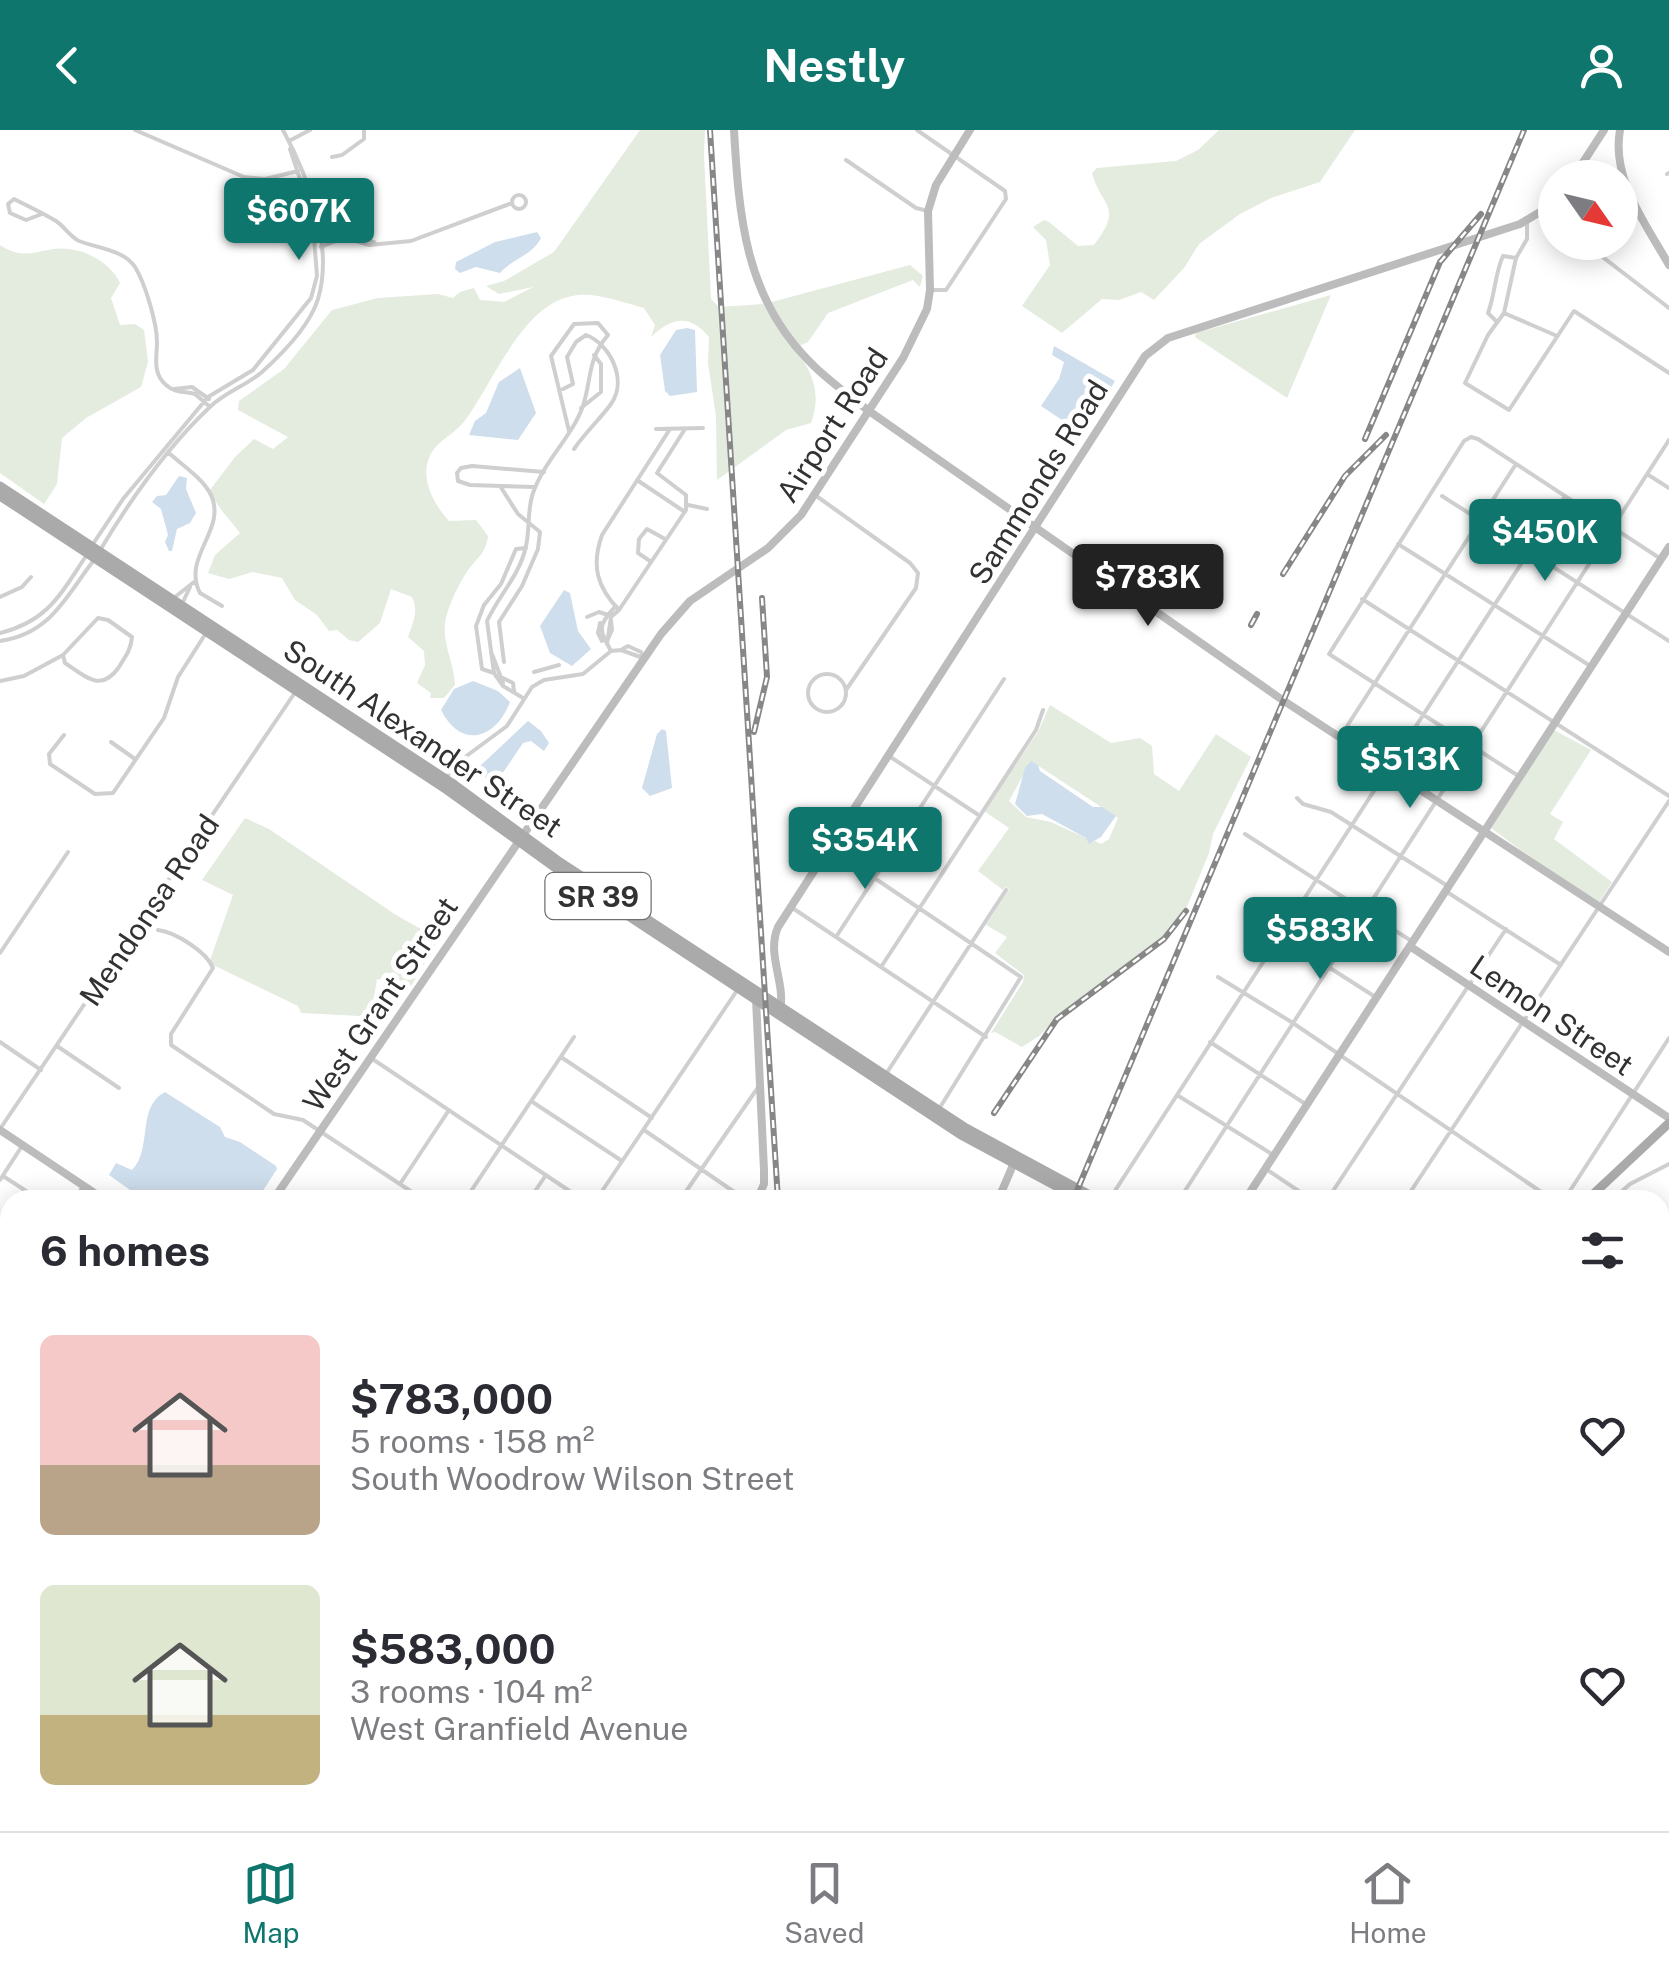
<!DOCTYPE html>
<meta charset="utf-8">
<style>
:root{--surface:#fff;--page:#f7f7f7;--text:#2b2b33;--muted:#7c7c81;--line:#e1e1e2;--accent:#0f766e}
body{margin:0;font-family:"Public Sans",sans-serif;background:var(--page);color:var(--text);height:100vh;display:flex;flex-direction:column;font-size:38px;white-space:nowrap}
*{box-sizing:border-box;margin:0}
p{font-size:32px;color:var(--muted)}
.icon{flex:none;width:55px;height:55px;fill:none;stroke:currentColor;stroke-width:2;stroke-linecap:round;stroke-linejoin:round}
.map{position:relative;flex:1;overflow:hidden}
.side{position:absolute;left:0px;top:1060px;width:1670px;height:642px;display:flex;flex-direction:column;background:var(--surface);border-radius:30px 30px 0 0;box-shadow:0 5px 25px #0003}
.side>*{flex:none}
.needle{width:65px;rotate:124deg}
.tools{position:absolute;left:1538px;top:30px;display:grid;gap:20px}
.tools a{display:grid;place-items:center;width:100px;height:100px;border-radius:50%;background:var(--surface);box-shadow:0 5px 25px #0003;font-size:50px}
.price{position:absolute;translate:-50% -85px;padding:0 22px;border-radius:10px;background:var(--accent);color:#fff;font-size:32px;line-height:65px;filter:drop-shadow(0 2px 5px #0008)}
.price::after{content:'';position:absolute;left:50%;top:60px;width:30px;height:22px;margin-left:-15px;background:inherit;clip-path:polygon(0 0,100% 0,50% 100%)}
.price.on{background:#222;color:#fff}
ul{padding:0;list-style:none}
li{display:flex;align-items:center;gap:30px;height:250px;padding:0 40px}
li span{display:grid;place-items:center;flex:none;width:280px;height:200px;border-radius:15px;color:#555}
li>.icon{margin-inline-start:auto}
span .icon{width:120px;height:120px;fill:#fffc;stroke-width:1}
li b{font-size:42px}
h2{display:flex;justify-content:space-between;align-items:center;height:120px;padding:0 40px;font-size:42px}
header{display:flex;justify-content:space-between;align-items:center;height:130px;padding:0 40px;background:var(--accent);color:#fff;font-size:45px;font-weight:700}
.tab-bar{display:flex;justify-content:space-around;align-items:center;height:140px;border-top:2px solid var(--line);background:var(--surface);font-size:28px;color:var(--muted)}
.tab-bar a{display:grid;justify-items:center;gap:5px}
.tab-bar .on{color:var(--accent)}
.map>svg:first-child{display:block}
.green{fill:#e4ebdf;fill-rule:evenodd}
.water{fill:#cfdeec}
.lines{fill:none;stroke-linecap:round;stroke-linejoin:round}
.stream{stroke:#cfdeec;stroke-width:2.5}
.street{stroke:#cfcfcf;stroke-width:4}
.secondary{stroke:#bcbcbc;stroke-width:8}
.primary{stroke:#aaa;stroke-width:9}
.rail-casing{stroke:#878787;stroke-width:6}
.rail{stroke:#fff;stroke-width:2.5;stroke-dasharray:8;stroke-linecap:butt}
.labels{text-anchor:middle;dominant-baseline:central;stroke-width:10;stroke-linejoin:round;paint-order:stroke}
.shield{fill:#fff;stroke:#707070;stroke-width:2.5}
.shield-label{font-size:28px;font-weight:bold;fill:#323232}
.street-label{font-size:30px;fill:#323232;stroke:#fff}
</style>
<header><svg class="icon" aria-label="back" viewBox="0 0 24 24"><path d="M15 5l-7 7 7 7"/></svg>Nestly<svg class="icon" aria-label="person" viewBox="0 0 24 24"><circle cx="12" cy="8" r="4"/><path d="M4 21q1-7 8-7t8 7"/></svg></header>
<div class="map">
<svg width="1669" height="1701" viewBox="0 0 1669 1701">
<rect width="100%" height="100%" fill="#fff"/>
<path class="green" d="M640,0H705L704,25L711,169L719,177L764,174C787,214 830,244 811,293L786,300L717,350L716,286L708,233L709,207C690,184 672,187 651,207L655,195L644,178C620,172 592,160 568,167C521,179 493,252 466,289C455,305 436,310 429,328C420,350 435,376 449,391L476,390L488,406C486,423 478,427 468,440C460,452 451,470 447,484C439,509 454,530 455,555L444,568H430L431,563L417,553L425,535L424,521L408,507C413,493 419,481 412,467L391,459L380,493L358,512L349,510L337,500L329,501L317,485L295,470L282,448L253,442L229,449L208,443L215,425L240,403C229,388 217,378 210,360L235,327L254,309L273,319L288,307L238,280L239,271L284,239L332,180L378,168L438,164L453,168L460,162L474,158L480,170L504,172L533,157L499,164L486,156L504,151L554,122Z
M1219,0H1355L1320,52L1271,68L1240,84L1199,114L1184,138L1154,170L1141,162L1119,170L1102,169L1062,203L1022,176L1050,135L1046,110L1033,97L1044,90L1049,92L1078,116L1094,115C1124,75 1102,79 1092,43L1097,38L1176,31L1198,20Z
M0,115C28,134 42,115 69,119C89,121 112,135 120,153L111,168L120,195L135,194L144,200L148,232L141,257L86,288L62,308L57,354L44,374L0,343Z
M910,135L923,146L920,157L913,150L828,183L808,212L799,216L768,173Z
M1331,165L1287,268L1195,207L1196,203Z
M1050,575L1111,613L1140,608L1152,616L1154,644L1179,661L1216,604L1251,627L1213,704L1209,723L1184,784L1165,810L1085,864L1039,906L1022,917L995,902L991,903L1023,852L1024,845L995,823L1007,807L986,795L1009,759L1005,757L1003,760L978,741L1009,698L984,681L1038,602ZM1031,631L1118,688L1109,709L1101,714L1095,711L1090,713L1086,708L1051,692L1026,687L1009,671Z
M1554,600L1591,620L1550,684L1563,692L1554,709L1612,752L1599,772L1534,730L1491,698Z
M245,688L269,699L396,785L439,809L411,856L377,849L372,880L360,886L301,883L298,876L209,833L233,765L202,750Z
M1461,1693H1638L1636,1701H1466Z"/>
<path class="water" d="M537,102L541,108C532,126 513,128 500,143L476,137L460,143L455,139L456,132L495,112Z
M687,198L695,200L697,262L670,266L665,261L660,225L676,200Z
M1054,216L1115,251L1083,304L1041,276L1059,249L1064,232L1052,225Z
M520,238L536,283L518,310L469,305L475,291L486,283L499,252Z
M179,346L187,348L186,359L196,383L190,393L177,399L172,421H169L165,412L168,405L161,379L152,372L157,366L166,365Z
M564,460L570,463L578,501L591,519L572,536L550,523L540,496Z
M473,551L498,561L510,572C496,609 461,620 441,580L454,559Z
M528,591L541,601L549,613L544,621L531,611L523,613L492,659L479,637Z
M662,599L666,601L672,658L650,666L642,658L657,604Z
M1031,631L1038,635L1040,641L1093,677H1102L1116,686L1101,707L1089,714L1086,708L1042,684L1027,686L1015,674L1025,638Z
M165,962L220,997L225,1007L240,1012L276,1036L277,1039L257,1070H136L130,1060L109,1045L116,1033L132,1040C153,1019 136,977 165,962Z"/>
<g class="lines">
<path class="stream" d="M1660,1455L1669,1461
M1464,1698L1468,1692"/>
<path class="street" d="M135,0L244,47L265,49L298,41
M917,0L1005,61L1006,69L946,160H930
M289,11L310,0
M332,27L342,25L364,9V0
M846,30L916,78L928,81
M1667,44L1669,43
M512 72a7 7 0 1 1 14 0a7 7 0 1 1-14 0Z
M42,84L26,90L10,83L8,74L14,69C28,76 43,83 56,91C65,97 69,106 79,111C97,118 124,120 135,137C145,153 157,193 157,212C157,227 152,243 166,255C176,264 185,261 195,264L210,277
M1527,91V109L1516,128L1504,183L1488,205L1465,253L1509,280L1574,181L1669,243
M344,107L369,115L411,111L512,73
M1583,112L1669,178
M321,117C341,108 353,104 374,112
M1504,183L1557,206
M1496,191L1488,183C1495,165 1495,143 1503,126L1516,128
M174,259L192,257L209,269
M563,259L573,254L567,227L576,212L586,205C610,214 628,250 611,274C600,289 585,303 574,319
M581,278L601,262V234L594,225
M656,299L703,298
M169,323C182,335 201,347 210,363C229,399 181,426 200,463L222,476
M1647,344L1669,358
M637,350L685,382
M500,356L518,384L540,402L538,419L522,456L499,492L504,532
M535,357L470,355L458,351L457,343L461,338L472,336L544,342
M815,365L910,433L918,443L916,458L846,560
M1442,366L1669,511
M688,375L707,379
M93,414L123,369L208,267L253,240L311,168L317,146L314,108L307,70L290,19
M1398,414L1592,537
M99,422C130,370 167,317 211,276C226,262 247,255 262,242C282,224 310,195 318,169C334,116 308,46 283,0
M650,431L638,423L639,409L647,399L665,409
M0,467L22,457L31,447
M175,467L194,452
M1362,469L1669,666
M183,472L190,457
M619,480C597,457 591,436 602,405L670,299
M587,487L599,482L608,485
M98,488L108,490L132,507C131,520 125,527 119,537C101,563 86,547 65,533L63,525Z
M600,493L598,503L602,511
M0,503C48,491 60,465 86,426
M608,509L612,500L611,490
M0,511C51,504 66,466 94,430
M607,514L611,487L619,480L686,380V365L657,343L685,299
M628,516L641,522L643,528L621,520Z
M611,521C599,499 597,496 616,476
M492,524L503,553
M534,542L559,535
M494,543L482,539L476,496L484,475L501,454L516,419L526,418
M808 563a19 19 0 1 1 38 0a19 19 0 1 1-38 0Z
M503,548L513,553L514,561
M0,551L24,546L63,525
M523,568L503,556L494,543L487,491C499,465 520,445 526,416C530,399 527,380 533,363C544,331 572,307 583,276C592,247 587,230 608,205L598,193L574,194L551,226L569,301
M64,605L49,624L50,634L95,664L113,663L164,588L178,547L206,503
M1340,607L1516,334
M111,612L135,629
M889,626L977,684
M448,645L461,630L507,596L532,557L544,550L583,544L611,521L621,520
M1517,645L1329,524L1464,311L1471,307L1478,309L1661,429
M453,653L466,634L467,627
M1297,668L1303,674L1331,682L1446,755
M1245,704L1413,812
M830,718L1021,847L939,979
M1447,762L1561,835
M791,777L986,907
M158,800C175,802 207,822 213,838L171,904V915L274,984L303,990L424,1070
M1280,806L1377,868
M836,807L1004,549
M0,823L68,722
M881,837L1036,600L1043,580
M1218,847L1293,893L1553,1070
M0,912L41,940
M1210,912L1307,975
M57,916L119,958
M561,927L652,988
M371,928L583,1070
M886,944L1006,760
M1177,965L1275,1026
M531,971L622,1031
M0,999L294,564
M644,1000L746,1070
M1266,1039L1312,1070
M3,1046L37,1068
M0,1050L22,1016
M400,1054L449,980
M465,1070L574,907
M529,1070L546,1045
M596,1070L738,859
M680,1070L759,956
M1109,1070L1565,366
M1179,1070L1669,310
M1327,1070L1506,799
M1405,1070L1669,671
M1564,1070L1669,908
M1612,1070L1630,1054L1669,1034
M1660,1096L1669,1100
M0,1114L5,1117
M1660,1139L1669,1145
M0,1233L10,1237
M0,1292L10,1299
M1660,1297L1669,1303
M0,1324L10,1309
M0,1537L10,1523
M0,1625L10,1611
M713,1692L731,1701
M895,1692L914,1701
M1029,1692L1050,1701
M1340,1692L1352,1701
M1438,1692L1450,1701
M11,1701L17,1692
M104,1701L110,1692
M215,1701L221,1692
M613,1701L617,1692
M789,1701L792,1692
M823,1701L826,1692
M947,1701L951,1692
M1077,1701L1083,1692
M1138,1701L1144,1692
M1420,1701L1427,1692"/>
<path class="secondary" d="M734,0C739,86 745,167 809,231C827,250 849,265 869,281L1281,569L1669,822
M1620,0C1611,49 1646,94 1669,135
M1573,48L1604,0
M1411,817L1669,988
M756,869L764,1040V1054L757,1070
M780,881C786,852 766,825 778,797L1145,226L1168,208L1520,94L1555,73
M0,1000L105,1070
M77,1070L85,1057
M273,1070L661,504L690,471L768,418L801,385L903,228L927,179L930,160L928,81L936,55L970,0
M998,1070L1016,1028
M1245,1070L1669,417
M0,1185L10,1171
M0,1477L10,1462
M0,1485L10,1491
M0,1645L10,1651
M0,1652L10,1658
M63,1692L75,1701
M72,1692L85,1701
M312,1692L325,1701
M174,1701L180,1692
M338,1701L344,1692
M731,1701L735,1692
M1298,1701L1304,1692"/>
<path class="primary" d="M0,356L452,653L557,730L966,998L1099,1070
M0,366L447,660L557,739L961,1005L1082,1070
M1587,1070L1669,993
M1660,1542L1669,1555
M1660,1558L1669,1572
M887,1701L890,1692
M1009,1701L1016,1692"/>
<defs>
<path id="rail" d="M710,0L778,1070
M1365,309L1440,132L1481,84
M1283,444L1345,346L1386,305
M1251,495L1257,484
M754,602L767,547L762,468
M994,983L1057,889L1164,809L1186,781
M1073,1070L1524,0
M673,1701L676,1692
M804,1701L807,1692"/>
</defs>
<use href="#rail" class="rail-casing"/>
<use href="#rail" class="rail"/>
</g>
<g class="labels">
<rect class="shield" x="545.5" y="743" width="105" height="46" rx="8"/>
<g class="shield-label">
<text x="598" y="766">SR 39</text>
</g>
<g class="street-label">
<text transform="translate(832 295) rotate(-57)">Airport Road</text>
<text transform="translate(1038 352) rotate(-58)">Sammonds Road</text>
<text transform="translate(423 608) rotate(34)">South Alexander Street</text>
<text transform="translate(149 780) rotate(-56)">Mendonsa Road</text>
<text transform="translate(380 874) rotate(-56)">West Grant Street</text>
<text transform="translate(1552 885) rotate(34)">Lemon Street</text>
</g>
</g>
</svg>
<div class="tools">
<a><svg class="needle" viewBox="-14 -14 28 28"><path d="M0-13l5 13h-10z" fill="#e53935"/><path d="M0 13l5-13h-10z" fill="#7c7c81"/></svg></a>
</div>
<b class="price" style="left:299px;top:133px">$607K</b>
<b class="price" style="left:1545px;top:454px">$450K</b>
<b class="price on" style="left:1148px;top:499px">$783K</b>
<b class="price" style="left:1410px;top:681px">$513K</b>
<b class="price" style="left:865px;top:762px">$354K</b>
<b class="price" style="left:1320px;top:852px">$583K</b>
<section class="side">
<h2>6 homes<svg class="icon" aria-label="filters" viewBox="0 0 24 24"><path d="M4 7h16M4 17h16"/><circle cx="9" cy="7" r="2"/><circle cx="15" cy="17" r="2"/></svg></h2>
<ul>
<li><span style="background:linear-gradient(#f6c9c9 65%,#b9a48a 0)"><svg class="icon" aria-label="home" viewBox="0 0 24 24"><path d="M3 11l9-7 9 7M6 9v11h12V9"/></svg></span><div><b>$783,000</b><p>5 rooms · 158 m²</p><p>South Woodrow Wilson Street</p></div><svg class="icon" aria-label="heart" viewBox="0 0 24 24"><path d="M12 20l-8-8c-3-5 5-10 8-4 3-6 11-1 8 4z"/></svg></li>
<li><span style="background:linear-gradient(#dfe7d0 65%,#c2b280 0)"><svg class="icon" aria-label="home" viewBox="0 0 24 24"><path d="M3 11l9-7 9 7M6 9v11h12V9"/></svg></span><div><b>$583,000</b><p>3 rooms · 104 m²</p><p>West Granfield Avenue</p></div><svg class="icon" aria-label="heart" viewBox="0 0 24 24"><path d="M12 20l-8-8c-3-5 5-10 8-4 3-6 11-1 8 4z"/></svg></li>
</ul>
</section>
</div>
<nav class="tab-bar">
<a class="on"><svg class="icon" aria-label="map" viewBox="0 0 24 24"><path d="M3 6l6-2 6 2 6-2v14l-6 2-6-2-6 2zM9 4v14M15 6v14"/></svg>Map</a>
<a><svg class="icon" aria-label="saved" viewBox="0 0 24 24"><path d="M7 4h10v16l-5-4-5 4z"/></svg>Saved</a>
<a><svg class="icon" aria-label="home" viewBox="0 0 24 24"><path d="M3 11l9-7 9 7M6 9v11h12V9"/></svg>Home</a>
</nav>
